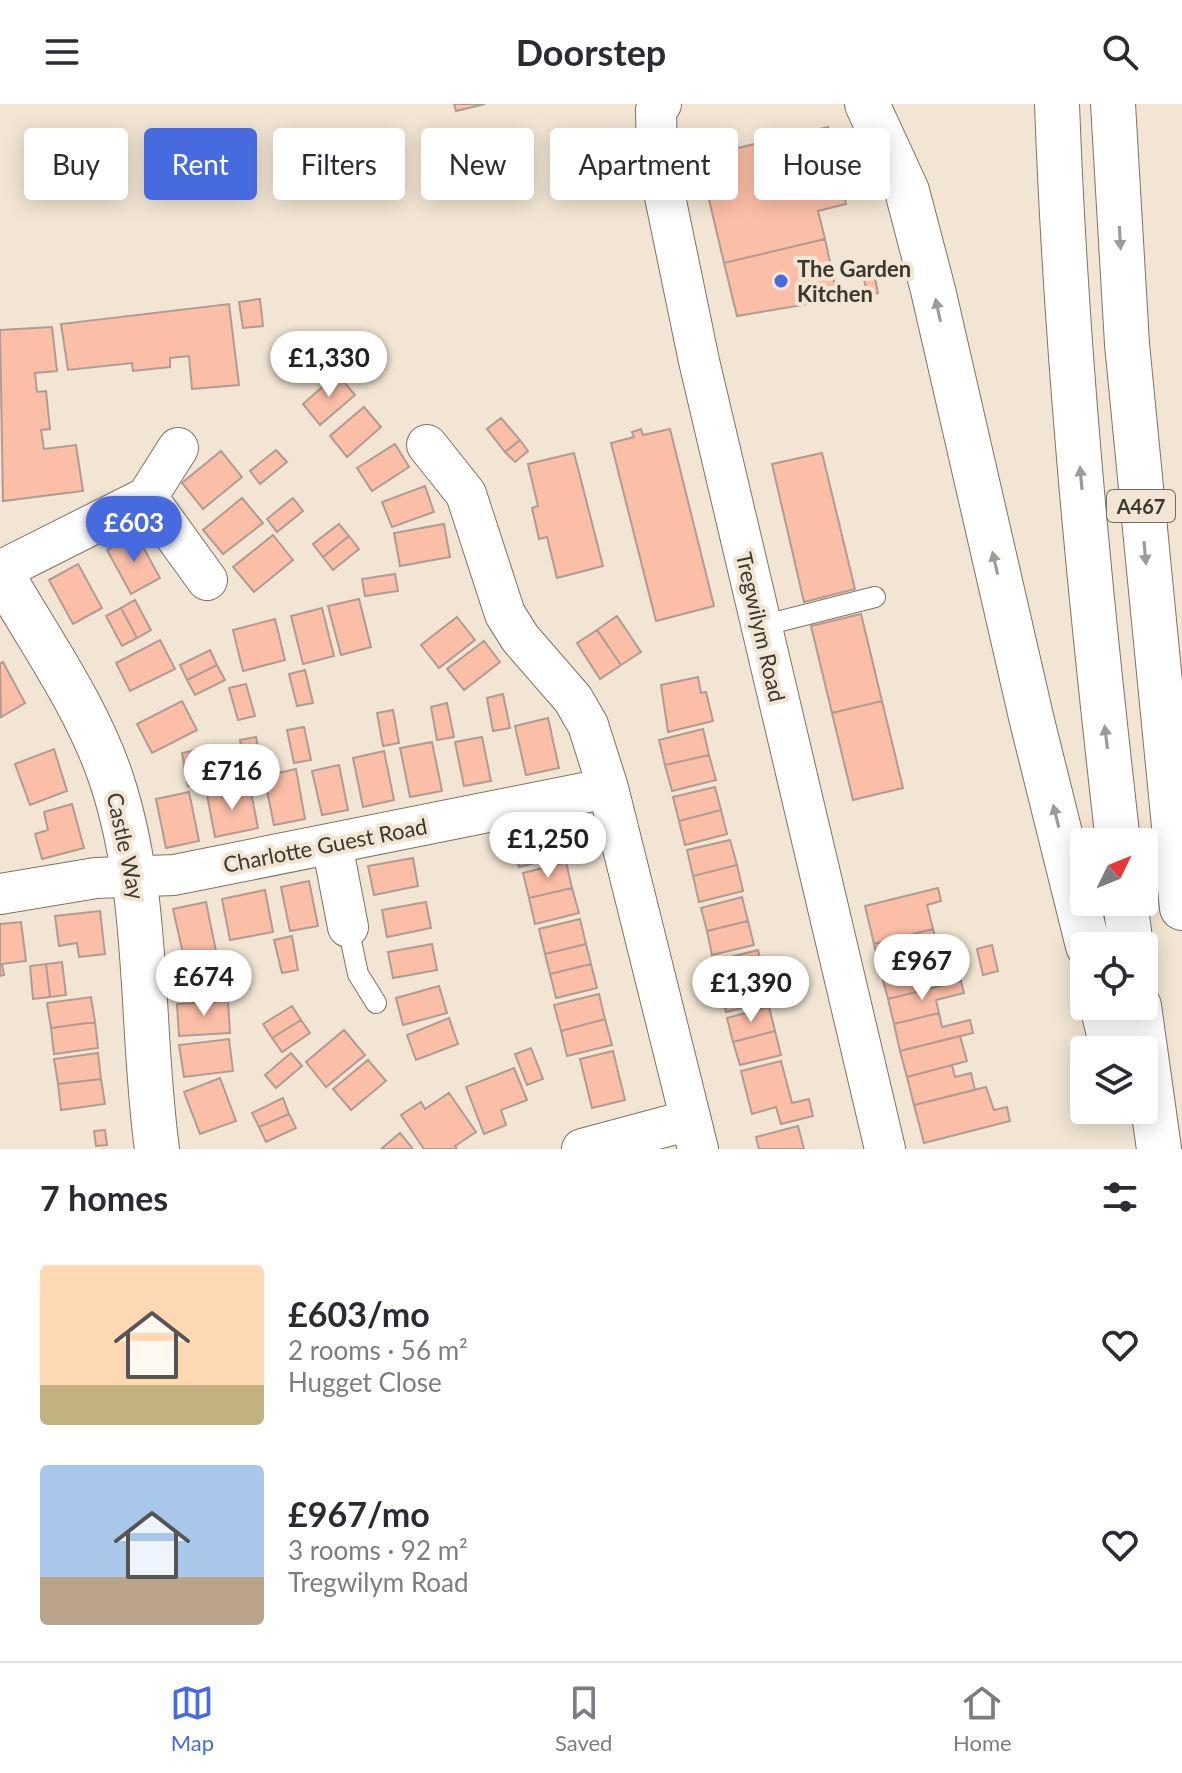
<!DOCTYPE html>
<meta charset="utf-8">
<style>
:root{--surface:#fff;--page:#f2f2f3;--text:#2b2b33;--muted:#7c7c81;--line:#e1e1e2;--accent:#476bde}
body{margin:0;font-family:Lato,sans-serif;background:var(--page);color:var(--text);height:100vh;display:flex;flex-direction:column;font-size:30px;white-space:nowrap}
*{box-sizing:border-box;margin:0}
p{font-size:26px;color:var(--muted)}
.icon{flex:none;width:44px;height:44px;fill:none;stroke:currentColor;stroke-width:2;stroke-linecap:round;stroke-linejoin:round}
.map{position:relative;height:1045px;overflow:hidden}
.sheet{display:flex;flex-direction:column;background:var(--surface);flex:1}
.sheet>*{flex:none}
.top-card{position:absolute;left:24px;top:24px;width:1134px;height:72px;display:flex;gap:16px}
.needle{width:52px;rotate:47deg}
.controls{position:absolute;left:1070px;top:724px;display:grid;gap:16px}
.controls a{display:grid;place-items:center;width:88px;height:88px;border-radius:8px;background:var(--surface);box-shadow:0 4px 20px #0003;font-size:40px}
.price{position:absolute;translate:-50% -68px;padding:0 18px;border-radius:28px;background:#fff;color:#222;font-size:26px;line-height:52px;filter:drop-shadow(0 2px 4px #0008)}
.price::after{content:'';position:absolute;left:50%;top:48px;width:24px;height:18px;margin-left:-12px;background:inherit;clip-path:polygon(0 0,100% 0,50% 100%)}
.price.selected{background:var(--accent);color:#fff}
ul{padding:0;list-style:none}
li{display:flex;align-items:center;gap:24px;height:200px;padding:0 40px}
li span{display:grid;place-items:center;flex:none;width:224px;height:160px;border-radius:8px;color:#555}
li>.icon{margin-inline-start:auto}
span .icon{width:96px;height:96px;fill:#fffc;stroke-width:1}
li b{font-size:34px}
h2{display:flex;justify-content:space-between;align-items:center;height:96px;padding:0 40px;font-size:34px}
.tag{padding:0 28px;border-radius:8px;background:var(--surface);box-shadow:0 4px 20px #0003;font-size:28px;line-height:72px}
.tag.selected{background:var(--accent);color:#fff}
header{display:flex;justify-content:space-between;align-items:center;height:104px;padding:0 40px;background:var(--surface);font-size:36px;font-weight:700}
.dock{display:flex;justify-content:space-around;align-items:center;height:112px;border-top:2px solid var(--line);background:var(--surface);font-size:22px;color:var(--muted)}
.dock a{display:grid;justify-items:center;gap:4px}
.dock .selected{color:var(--accent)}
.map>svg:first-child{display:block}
.building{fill:#fbbea7;stroke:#b19b93;stroke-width:2}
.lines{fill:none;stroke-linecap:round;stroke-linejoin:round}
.lane-casing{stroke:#7e7363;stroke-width:22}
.street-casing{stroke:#7e7363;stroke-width:42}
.secondary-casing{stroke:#7e7363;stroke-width:46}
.primary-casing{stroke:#7e7363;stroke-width:46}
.lane{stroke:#fff;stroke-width:20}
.street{stroke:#fff;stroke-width:40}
.secondary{stroke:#fff;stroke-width:44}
.primary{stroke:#fff;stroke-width:44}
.oneway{fill:#9e9b97}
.poi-dot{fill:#476bde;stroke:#f2e5d3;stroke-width:3}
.labels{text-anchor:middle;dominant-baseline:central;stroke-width:8;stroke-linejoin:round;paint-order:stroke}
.shield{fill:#f2e5d3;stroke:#736b60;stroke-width:2}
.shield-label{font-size:20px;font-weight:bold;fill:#3c372f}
.poi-label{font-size:22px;font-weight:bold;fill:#3c372f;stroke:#f2e5d3;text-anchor:start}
.street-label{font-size:22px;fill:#3c372f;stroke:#f2e5d3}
</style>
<header><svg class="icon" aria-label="menu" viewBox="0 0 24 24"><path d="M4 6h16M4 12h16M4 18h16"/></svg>Doorstep<svg class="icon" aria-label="search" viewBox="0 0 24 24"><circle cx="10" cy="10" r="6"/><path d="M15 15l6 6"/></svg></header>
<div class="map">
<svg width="1182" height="1045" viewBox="0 0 1182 1045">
<rect width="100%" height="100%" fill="#f2e5d3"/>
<path class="building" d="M454,0H485L456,7Z
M828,23L846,100L818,107L825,135L724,159L699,53Z
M593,27L597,46L561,55L556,36Z
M825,135L838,195L737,212L724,159Z
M875,174L878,189L868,191L864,176Z
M260,195L263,222L243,224L239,198Z
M229,200L239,281L192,285L189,252L170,254V263L133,267L132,259L68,266L61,220Z
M52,223L57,267L35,269L37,288L46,287L50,325L41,326L44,345L76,341L83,387L3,397L0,226Z
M337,270L355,291L320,321L303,300Z
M364,303L381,323L347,353L330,332Z
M501,314L520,336L505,348L487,325Z
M641,325L643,331L670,325L714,502L656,517L611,339L634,333L632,328Z
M520,336L528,347L515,358L505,348Z
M395,340L409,363L372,387L357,364Z
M276,346L287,358L260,380L250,367Z
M221,347L242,373L203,405L182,379Z
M574,349L603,462L557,474L547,433L539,435L532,404L538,402L528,360Z
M822,349L855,485L804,498L772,360Z
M425,382L434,408L392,423L382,398Z
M242,394L263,419L223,450L203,426Z
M293,394L303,407L277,428L267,415Z
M339,420L349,432L323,453L313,440Z
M444,420L450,453L400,462L394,429Z
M136,430L160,474L131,490L107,446Z
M273,431L293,456L254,488L233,463Z
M349,432L359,445L333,466L323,453Z
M78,460L102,504L73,520L49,476Z
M395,470L398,487L365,492L362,475Z
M359,495L371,543L341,551L328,502Z
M135,496L151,526L137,534L121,504Z
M121,504L137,534L122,542L106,512Z
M322,504L334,552L303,560L291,512Z
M861,510L882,597L832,609L811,522Z
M617,512L641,548L621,561L597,526Z
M457,513L475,536L439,564L421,541Z
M275,515L285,556L243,567L233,526Z
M597,526L621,561L600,575L577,539Z
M160,536L175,565L130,587L116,559Z
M484,537L500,558L464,586L447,565Z
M210,546L217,561L187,576L180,561Z
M3,558L25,599L1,613L0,560Z
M217,561L225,576L195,591L187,576Z
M305,566L313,599L297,602L289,570Z
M698,573L701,589L706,588L713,617L668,628L661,581Z
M246,580L255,612L238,616L229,584Z
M503,590L510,624L493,627L487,594Z
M182,597L197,626L152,649L137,620Z
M882,597L903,684L853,696L832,609Z
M447,599L454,633L437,636L431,603Z
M393,606L399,639L383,642L377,609Z
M548,614L559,664L526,671L515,622Z
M304,623L311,656L294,659L287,626Z
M703,625L709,651L665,661L659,636Z
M256,633L263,666L247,669L240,636Z
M482,633L491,677L464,682L455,638Z
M432,638L442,687L410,693L400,644Z
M54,645L67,687L30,701L15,660Z
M198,646L205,678L188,682L182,649Z
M384,647L394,696L363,703L353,654Z
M709,651L716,676L672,687L665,661Z
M339,661L348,706L322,711L312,667Z
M296,665L305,715L274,721L264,672Z
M250,683L258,724L215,733L207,691Z
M715,683L721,706L679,717L673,693Z
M189,688L199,737L166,744L156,695Z
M72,700L84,744L42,755L35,730L48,726L44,708Z
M721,706L727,730L685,741L679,717Z
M556,725L563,752L519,763L512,735Z
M730,736L737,761L693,772L687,746Z
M413,754L418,782L374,791L368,762Z
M566,758L572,784L529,794L523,769Z
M737,761L743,787L699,798L693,772Z
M309,777L318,822L290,827L281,783Z
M572,784L579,809L535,820L529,794Z
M938,784L941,797L927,801L933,825L874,840L865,802Z
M265,786L273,828L230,836L222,795Z
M742,793L748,817L707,827L701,804Z
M206,798L216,847L184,854L173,805Z
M426,798L431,824L387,833L382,806Z
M100,807L105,850L79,853L77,839L59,842L55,812Z
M580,815L586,840L545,850L539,825Z
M748,817L754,841L712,851L707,827Z
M21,818L26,857L2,860L4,871L0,872V820Z
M933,825L937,841L922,844L925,858L881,869L874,840Z
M292,832L298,866L282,869L274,836Z
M432,840L437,866L393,874L388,848Z
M586,840L591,860L550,870L545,850Z
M992,841L998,867L983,871L977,845Z
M758,846L764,872L720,883L714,857Z
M233,850L240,882L223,886L217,853Z
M62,858L66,891L50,893L46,860Z
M925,858L929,873L958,865L961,877L888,895L881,869Z
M46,860L50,893L33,895L30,862Z
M591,860L597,884L556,894L550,870Z
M764,872L770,897L726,908L720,883Z
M961,877L964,889L936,896L939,909L894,920L888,895Z
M439,882L447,909L403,921L396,894Z
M599,890L605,915L561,927L554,901Z
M91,893L95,918L51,924L47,899Z
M228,897L230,929L179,932L177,900Z
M292,902L301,916L272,934L263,920Z
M769,903L775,927L733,938L727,914Z
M939,909L942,923L970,916L973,929L900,947L894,920Z
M449,914L458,940L416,956L407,931Z
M605,915L612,941L567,952L561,927Z
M301,916L310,929L282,948L272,934Z
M95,918L98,944L54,950L51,924Z
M344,926L365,951L326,983L306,958Z
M775,927L781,951L740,961L733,938Z
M960,932L967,957L907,973L900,947Z
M229,935L233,967L184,973L179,941Z
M531,944L543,975L527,981L515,950Z
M613,947L625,996L592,1004L580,955Z
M98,949L101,975L58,980L54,955Z
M291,949L302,962L276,984L265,971Z
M368,956L386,977L351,1006L333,985Z
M781,957L792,999L809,995L813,1012L781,1020L776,1003L752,1010L741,967Z
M952,961L955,973L971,969L975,986L914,1001L907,973Z
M514,964L527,996L501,1006L506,1021L484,1030L466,983Z
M220,974L236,1017L200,1030L184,988Z
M101,975L105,1000L61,1006L58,980Z
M986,983L994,1006L1007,1003L1010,1017L924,1039L914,1001Z
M449,989L476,1028L455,1042L457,1045H424L401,1011L421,998L425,1005Z
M283,994L289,1010L259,1023L252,1009Z
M289,1010L296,1024L266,1038L259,1023Z
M798,1022L804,1045H759L756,1033Z
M105,1026L107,1041L96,1042L94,1027Z
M400,1029L413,1045H381Z"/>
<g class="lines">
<defs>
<path id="lane" d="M761,522L875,493
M348,823L358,870L376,899"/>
<path id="street" d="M661,0L656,6L657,54L699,257L885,1045
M427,341L466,390L505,510L520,534L573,595L588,621L608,684L698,1045
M147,393L207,476
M0,467L147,393L178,344
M332,740L348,823
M0,790L96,774L174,771L608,684
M582,1045L690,1016"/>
<path id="secondary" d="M0,467C39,536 87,601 112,677C151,797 140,922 157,1045"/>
<path id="primary" d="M867,0L907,87L933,186L1032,617L1088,842
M1057,0C1066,247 1090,493 1118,738
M1113,0L1127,240L1182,804
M1125,798L1131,842
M1102,902L1113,946
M1139,902L1159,1045"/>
</defs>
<use href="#lane" class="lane-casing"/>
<use href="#street" class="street-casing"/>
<use href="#secondary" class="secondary-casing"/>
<use href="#primary" class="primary-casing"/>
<use href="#lane" class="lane"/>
<use href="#street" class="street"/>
<use href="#secondary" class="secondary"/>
<use href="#primary" class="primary"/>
</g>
<defs><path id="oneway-solid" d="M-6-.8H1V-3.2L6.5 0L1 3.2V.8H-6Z" transform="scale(2)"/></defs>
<g class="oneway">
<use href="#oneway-solid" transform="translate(1120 134) rotate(87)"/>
<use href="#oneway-solid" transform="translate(938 206) rotate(-102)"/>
<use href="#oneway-solid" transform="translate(1081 374) rotate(-95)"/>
<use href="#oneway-solid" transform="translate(1145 449) rotate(85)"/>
<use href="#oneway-solid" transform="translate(995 459) rotate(-103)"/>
<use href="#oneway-solid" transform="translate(1106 633) rotate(-97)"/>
<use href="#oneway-solid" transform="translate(1056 712) rotate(-104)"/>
</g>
<circle class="poi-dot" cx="781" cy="177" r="8"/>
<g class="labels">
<rect class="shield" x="1107" y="386" width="68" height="32" rx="6"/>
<g class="shield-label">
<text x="1141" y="402">A467</text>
</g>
<g class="poi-label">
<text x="797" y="164">The Garden<tspan x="797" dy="25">Kitchen</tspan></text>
</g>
<g class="street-label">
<text transform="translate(761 523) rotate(77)">Tregwilym Road</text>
<text transform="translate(325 741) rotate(-11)">Charlotte Guest Road</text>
<text transform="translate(126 742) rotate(78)">Castle Way</text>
</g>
</g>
</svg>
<div class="controls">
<a><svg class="needle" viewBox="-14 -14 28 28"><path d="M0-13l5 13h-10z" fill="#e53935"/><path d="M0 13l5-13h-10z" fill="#7c7c81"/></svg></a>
<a><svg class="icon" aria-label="locate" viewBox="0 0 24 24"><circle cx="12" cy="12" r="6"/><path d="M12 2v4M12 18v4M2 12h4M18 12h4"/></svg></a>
<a><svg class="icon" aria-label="layers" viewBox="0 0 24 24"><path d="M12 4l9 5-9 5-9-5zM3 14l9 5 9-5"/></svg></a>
</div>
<b class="price" style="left:329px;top:295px">£1,330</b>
<b class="price selected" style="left:134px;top:460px">£603</b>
<b class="price" style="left:232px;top:708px">£716</b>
<b class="price" style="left:548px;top:776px">£1,250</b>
<b class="price" style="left:922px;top:898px">£967</b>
<b class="price" style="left:204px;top:914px">£674</b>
<b class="price" style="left:751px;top:920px">£1,390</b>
<div class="top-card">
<a class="tag">Buy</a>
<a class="tag selected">Rent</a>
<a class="tag">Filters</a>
<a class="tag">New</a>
<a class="tag">Apartment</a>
<a class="tag">House</a>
</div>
</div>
<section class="sheet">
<h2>7 homes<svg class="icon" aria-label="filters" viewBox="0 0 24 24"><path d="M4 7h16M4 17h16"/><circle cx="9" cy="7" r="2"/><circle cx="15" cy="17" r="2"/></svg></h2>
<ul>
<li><span style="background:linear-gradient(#ffd9b3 75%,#c2b280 0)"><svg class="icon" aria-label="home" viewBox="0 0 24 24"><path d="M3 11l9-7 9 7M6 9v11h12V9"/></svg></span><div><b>£603/mo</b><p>2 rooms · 56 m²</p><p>Hugget Close</p></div><svg class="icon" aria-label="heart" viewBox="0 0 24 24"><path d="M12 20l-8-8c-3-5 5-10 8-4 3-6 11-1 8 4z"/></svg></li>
<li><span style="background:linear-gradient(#a9c7e8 70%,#b9a48a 0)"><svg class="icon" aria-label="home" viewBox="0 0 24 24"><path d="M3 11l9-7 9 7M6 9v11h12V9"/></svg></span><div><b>£967/mo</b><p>3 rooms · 92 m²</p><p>Tregwilym Road</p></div><svg class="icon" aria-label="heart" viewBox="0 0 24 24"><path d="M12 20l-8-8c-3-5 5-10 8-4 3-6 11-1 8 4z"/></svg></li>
</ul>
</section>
<nav class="dock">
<a class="selected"><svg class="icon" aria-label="map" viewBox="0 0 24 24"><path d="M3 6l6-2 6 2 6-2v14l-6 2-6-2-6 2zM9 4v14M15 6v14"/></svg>Map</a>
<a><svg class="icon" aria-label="saved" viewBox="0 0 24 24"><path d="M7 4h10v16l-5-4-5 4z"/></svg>Saved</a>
<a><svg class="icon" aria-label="home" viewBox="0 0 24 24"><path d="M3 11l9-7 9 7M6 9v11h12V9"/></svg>Home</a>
</nav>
